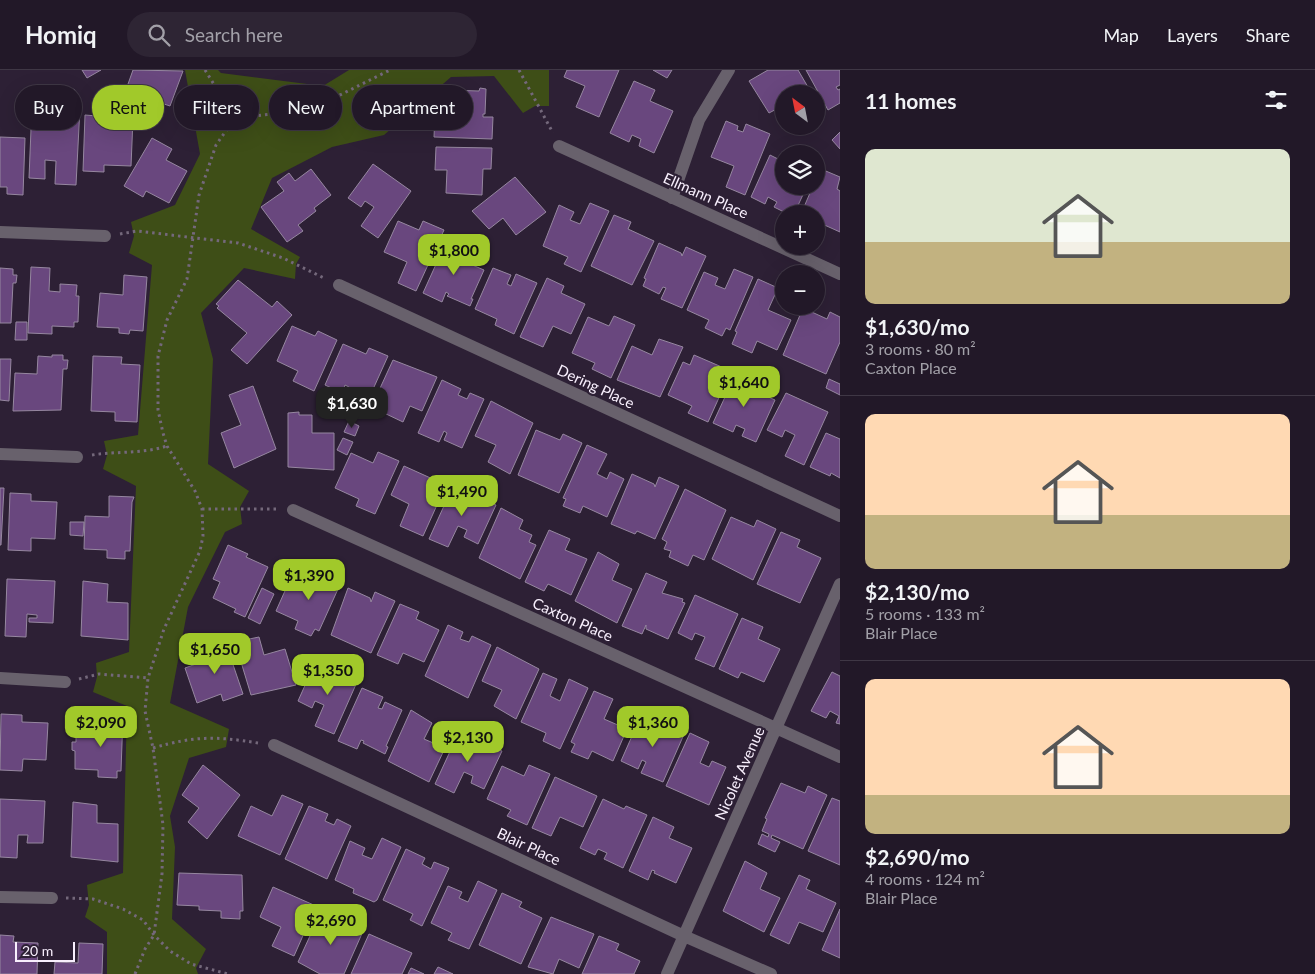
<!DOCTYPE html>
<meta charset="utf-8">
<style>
:root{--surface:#221828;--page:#2e2534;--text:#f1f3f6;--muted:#a2a0a8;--line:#3f3745;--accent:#a1c92a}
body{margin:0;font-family:Lato,sans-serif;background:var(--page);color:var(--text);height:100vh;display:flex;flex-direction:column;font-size:19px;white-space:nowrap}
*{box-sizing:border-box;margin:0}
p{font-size:16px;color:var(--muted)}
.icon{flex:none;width:28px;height:28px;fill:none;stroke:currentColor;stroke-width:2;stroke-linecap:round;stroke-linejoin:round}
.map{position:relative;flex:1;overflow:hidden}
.drawer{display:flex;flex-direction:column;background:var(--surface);width:475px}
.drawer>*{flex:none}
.hud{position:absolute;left:15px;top:15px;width:475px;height:45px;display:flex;gap:10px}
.needle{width:32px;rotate:328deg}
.controls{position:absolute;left:775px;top:15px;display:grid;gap:10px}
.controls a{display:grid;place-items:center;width:50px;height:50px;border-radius:50%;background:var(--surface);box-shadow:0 5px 20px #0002,0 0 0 1px var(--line);font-size:25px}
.scale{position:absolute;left:15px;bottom:12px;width:60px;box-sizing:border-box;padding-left:5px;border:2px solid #f8effd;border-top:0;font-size:14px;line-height:18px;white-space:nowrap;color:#f8effd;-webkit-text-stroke:4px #2d2035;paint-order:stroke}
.price{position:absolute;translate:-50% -42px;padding:0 11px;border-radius:10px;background:var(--accent);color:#111;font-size:16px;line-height:32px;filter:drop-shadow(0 1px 2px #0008)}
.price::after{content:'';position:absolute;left:50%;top:30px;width:15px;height:11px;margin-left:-8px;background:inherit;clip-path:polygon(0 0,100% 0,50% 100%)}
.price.on{background:#222;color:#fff}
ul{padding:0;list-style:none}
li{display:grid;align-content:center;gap:10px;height:265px;padding:0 25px}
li+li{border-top:1px solid var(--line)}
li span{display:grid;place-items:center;height:155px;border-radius:10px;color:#555}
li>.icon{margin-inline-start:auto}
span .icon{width:90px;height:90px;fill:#fffc;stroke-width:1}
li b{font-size:21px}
h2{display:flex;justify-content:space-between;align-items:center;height:60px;padding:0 25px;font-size:21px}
.pill{padding:0 18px;border-radius:22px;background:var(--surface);box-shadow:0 5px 20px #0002,0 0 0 1px var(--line);font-size:18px;line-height:45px}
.pill.on{background:var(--accent);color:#111}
header{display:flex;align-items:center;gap:30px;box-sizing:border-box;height:70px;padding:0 25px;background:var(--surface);border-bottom:1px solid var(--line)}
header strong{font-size:24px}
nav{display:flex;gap:28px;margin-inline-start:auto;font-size:18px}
.search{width:350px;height:45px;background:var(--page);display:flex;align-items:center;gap:12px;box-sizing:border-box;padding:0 18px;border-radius:28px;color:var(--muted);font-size:19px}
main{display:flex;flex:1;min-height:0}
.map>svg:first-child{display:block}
.green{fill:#3e4e17}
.building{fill:#69477e;stroke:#9687a0}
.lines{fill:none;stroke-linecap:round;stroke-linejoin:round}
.path{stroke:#74687b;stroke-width:3;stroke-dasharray:2.5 4;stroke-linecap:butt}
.minor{stroke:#68616c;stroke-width:12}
.labels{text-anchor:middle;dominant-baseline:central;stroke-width:4.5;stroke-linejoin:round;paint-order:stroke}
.street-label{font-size:15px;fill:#f8effd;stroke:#2d2035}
</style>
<header>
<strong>Homiq</strong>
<div class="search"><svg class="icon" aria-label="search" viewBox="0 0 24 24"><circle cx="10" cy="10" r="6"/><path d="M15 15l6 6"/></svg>Search here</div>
<nav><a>Map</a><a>Layers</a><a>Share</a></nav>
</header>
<main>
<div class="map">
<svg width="840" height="904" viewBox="0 0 840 904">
<rect width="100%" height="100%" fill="#2d2035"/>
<path class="green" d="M185,0H218L221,3L323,16L349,0H549V36H535L523,43L494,6L451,7L384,65L332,77L272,108L251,159L300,187L296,194L295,209L244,198L201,243L213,289L208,394L249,421L240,437L242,454L225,462L188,537L170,633L229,659L226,677L189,688L170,746L175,777L172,849L206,879L196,898L198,904H107V862L85,847L89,835L87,815L123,803L127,636L93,622L97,607L96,593L129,582L136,416L103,399L107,385L104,371L138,365L152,195L129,183L134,166L131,152L175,135L200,84Z"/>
<path class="building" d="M82,0H101L87,8Z
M133,0L183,1L170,36L164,34L163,36L147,28L144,39L122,31Z
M567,0H619L599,47L576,37L585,16L564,7Z
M653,0H672L667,8Z
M768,0H798L812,24H784V35L769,43L749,11Z
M806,0H840V15L836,17L838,20L840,19V33L828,40Z
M634,11L655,20L650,31L673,41L654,83L639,76L641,69L632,65L629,72L610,63Z
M480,18L486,19L485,44H483V47H493L492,69L434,67L435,44H438L439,28H448V20L479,21Z
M74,19L80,28L72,33L67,23Z
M32,35L50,36L49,56H61L62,36L80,37L76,115L55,114L56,91L45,90V109L29,108Z
M85,45L133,49L131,96L104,95V102L83,101Z
M726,51L738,56L737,60L743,62L746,54L770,64L745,125L726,117L734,96L711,87Z
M840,62V79L832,70Z
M0,67L25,68L23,125L7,124V117H0Z
M152,68L172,79L166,90L187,101L169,133L146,121L143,127L124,116Z
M436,77L492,78L491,99H483L482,125L446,123L447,100H435Z
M770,85L784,92V116H807L794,144H788L774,137L777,132L768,127L765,134L751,127Z
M373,94L411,121L378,168L361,156L374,137L365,131L361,137L348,128Z
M311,99L331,125L314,138L316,141L298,155L303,161L287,172L261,137L284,121L277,112L289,103L295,111Z
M821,99L840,107L837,119L840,121V162L820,153L816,158V144H801L813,116H816Z
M515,107L546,142L516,165L503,148L489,159L472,141Z
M590,133L609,141L581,202L564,194L568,187L543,176L559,135L574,142L570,150L580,154Z
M614,145L631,152L628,159L654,171L632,215L591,196Z
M398,151L419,160L423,151L444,160L416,221L398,213L407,192L384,182Z
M447,170L468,180L463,191L484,200L471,229H473L470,236L447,226L449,224L446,222L442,232L423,223Z
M659,173L681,183L682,186L686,177L706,186L682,238L661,229L666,218L663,217L659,224L643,216L646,209L644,208Z
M31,197L50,198L49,221L60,222V214L77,215L76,226H79L78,252H74V257L52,256V264L28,263Z
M0,198L13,199V205H17L16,213H13L11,253H0Z
M493,198L511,205L507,214L511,216L516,204L537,213L514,264L495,255L497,249L475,239Z
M734,199L753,207L730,260L726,258L722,266L705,258L709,250L687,240L704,202L718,208L715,215L725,219Z
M124,205L147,207L143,261L130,260L129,264L119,263V258L97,257L100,223L123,225Z
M547,208L564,216L561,223L585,234L571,264L553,256L543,277L520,267Z
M758,209L778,218L768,240L791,250L777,280L757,271L752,283L732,274L737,262L735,261Z
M238,210L272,237L277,231L292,245L247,294L231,280L247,263L217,238L219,236L216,234Z
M803,238L827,249L830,242L840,247V272L826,304L783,285Z
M614,246L635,255L611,308L592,299L595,293L572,283L588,247L609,256Z
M16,252H27V270H15Z
M292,256L315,266L318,261L337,270L314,321L293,311L298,301L277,291Z
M659,269L683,277L660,327L617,310L632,276L652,285Z
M343,274L366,284L369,278L388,286L365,337L344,328L349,317L345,315L342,323L325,315Z
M52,285H63V290H68L67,299H63L61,340L13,341L15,303L37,304L38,286L52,287Z
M694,285L731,301L708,352L688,343L692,336L668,325L683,292L690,295Z
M93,286L122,287L121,294L140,295L137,352L115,351V342L91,341Z
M0,289H11L9,331L0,330Z
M393,290L437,307L422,341L410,336L403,352L382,342L381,345L370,340Z
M737,301L758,310L753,320L775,330L756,372L742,366L745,359L736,355L733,362L713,353Z
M829,309L840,314V325L826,318Z
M442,310L461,319L458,325L467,329L470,323L484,329L462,378L444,370L447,363L444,361L439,372L418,363Z
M253,316L276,379L234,398L221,363L241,355L229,325Z
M786,323L828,342L804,395L785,386L795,365L785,360L782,367L767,360Z
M491,331L533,353L510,404L488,392L496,375L475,366Z
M299,342V345H312V363H334V400L288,397V343Z
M349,351L359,356L355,366L344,362Z
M536,360L560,370L563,364L582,373L559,423L518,405Z
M826,363L840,369V408L831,403L830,406L810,397Z
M343,368L353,372L347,385L337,380Z
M587,375L607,384L597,404L607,409L610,402L624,409L607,447L583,436L580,443L563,436L566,429L563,428Z
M378,382L399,391L375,444L356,436L359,429L335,418L351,383L373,393Z
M404,396L446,415L423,466L400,456L409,434L391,425Z
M632,404L654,414L655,417L659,407L679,416L655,469L637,461L635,464L611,454Z
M453,416L496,435L478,474L464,467L467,460L458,456L448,477L429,469Z
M0,418H4L1,475H0Z
M685,419L726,440L704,490L693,485L688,496L669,487L671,481L664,479L667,472L662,469Z
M10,423L31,424V431L57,432L55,469L31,468V481L8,480Z
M109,426L134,427L132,432L130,481H125V489L107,488V480L84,479L85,446L109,447Z
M501,438L523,450L519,459L532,465L529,472L536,475L520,509L479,488Z
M731,447L754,457L757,450L776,459L753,510L712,489Z
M70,452H84L83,466L70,465Z
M549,460L570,469L565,480L587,489L571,525L548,514L544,521L525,512Z
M781,462L800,470L797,477L821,488L800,533L757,514Z
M228,475L248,484L246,487L268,497L245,547L234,542L236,539L213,528L220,512L213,509Z
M598,482L619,494L612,510L632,519L617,553L575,531Z
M324,499L343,508L319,561L315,559L311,566L295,559L298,551L276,541L293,503L308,509L304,516L314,520Z
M646,503L667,512L662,523L683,529L682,532L685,533L668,569L646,559V555L642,564L622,556Z
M7,509L55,511L53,553L29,552V548H37V545L27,544L26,567L5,566Z
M83,511L108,514L107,532L128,533V570L81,566Z
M262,518L274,524L260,554L248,548Z
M348,518L370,528L371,532L375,522L395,531L371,583L331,565Z
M695,525L738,544L714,597L695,589L705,567L695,563L692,570L678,563Z
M400,534L419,542L416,549L439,560L424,592L403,583L398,594L377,585Z
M742,548L763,557L758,569L780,579L764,612L741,602L738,608L719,599Z
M448,555L463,562L460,569L469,572L472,566L491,575L468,628L425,606Z
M259,567L264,585L285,579L296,615L251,625L235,572Z
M225,571L243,624L223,631L221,624L197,633L185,598L207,590L203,579Z
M497,577L539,599L516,649L494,636L502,620L482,611Z
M315,593L357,612L334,664L315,656L324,635L315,631L312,638L298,631Z
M832,602L840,606V654L836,653L839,646L830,641L826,648L811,641Z
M543,603L557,609L550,626L560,631L569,609L588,618L560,679L543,671L546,663L521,652Z
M362,618L383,627L378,638L382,639L385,632L402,640L386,676L388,677L385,684L363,673L364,671L361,670L357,679L338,671Z
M594,621L613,629L604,649L627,659L613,691L592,681L588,689L571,682L575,674L571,672Z
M411,640L432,653L424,669L445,678L429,712L388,691Z
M1,644L22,645V652L48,653L46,690L23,689L22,701L0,700Z
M101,645L123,646L121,701H117V708L98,707V700L75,699V681L72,680V672H76V664L100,665Z
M640,648L663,658L666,653L685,662L663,712L641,703L646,692L642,690L638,699L621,691Z
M459,662L502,681L484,719L471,713L473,706L464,702L454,723L435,714Z
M690,663L709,672L700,693L709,697L712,691L726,697L709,735L666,716Z
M203,695L240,725L207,769L188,752L199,738L182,725Z
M529,695L550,704L527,755L507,746L511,740L487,729L502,696L524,706Z
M555,707L597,726L583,757L560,747L551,766L532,758Z
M781,713L805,723L808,716L827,725L803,779L772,765L771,768L780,772L775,782L758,774L762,764L768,767L769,764L762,761L767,749L765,748Z
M282,725L303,734L280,785L238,766L251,736L272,746Z
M832,728L840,731V795L808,781Z
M0,729L45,731L43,773H27L28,765H18L17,788L0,787Z
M603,729L624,739L626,736L647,745L623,798L604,789L607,783L598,779L595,785L580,778Z
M73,732L97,735V753L118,754V792L71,787Z
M309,736L328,744L325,751L334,755L337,749L351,756L327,809L285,789Z
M653,747L674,757L669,768L692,778L676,813L654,803L655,801L652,800L648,810L629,801Z
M382,768L401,777L377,830L374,832L353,823L354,819L335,810L350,771L365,778L362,785L372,789Z
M406,779L425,788L422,794L431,799L434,792L449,798L422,856L410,850L413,844L383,830Z
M745,791L767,803L760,819L780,828L764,862L723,841Z
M179,803L242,805L243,841H240V849L221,848V841L199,840V836L177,835Z
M799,805L810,810L806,819L836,833L823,862L799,852L789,874L770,865Z
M478,811L497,820L469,879L448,870L452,863L431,853L448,816L462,822L459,828L468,832Z
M273,817L316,836L294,886L272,876L281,857L260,847Z
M502,823L522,832L519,837L542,848L521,894L479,875Z
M840,839V888L822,880Z
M321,842L364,859L344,904H320L298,892Z
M551,847L594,864L579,898L559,889L553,904L528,897Z
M369,864L412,883L402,904H351Z
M0,865L14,866L13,872L38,873L37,904H0Z
M599,866L619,874L616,880L640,891L634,904H582Z
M79,873L103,874L102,904H54L55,892L78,893Z
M438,897L453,904H434Z
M411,898L424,904H408Z"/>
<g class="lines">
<path class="path" d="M205,0L235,48
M519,0L553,63
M120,164L137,161L238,173L283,188L326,209
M92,385C118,381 142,384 167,376
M202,439H279
M79,609L99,604L148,608
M153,678C194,666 216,666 258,673
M66,828L93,829L123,839L143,850L154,865L170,881L191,894L228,904
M135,904L145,879L154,865L162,804L163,755L153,678L145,641L148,608L164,559L200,481L203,466L202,439L195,421L167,376L163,363L158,340V286L167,250L187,209L199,125L216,75L235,48L292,42L320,35L390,0"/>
<path class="minor" d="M559,76L840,204
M672,128L699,50L729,0
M0,162L105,166
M339,215L840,446
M0,384L77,387
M293,440L840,687
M0,608L65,612
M274,675L684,866L771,904
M0,827L52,828
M667,904L840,514"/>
</g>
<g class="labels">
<g class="street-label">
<text transform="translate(706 125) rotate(24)">Ellmann Place</text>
<text transform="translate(596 316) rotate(25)">Dering Place</text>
<text transform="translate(573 549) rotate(24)">Caxton Place</text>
<text transform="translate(739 703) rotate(-66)">Nicolet Avenue</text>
<text transform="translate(529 776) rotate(25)">Blair Place</text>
</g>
</g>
</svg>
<div class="controls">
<a><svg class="needle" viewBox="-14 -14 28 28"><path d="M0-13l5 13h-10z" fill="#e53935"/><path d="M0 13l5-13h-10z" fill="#a2a0a8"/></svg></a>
<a><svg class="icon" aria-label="layers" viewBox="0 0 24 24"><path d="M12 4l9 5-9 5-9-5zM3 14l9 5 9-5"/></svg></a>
<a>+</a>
<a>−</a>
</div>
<div class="scale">20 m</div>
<b class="price" style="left:454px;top:206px">$1,800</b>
<b class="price" style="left:744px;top:338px">$1,640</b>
<b class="price on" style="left:352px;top:359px">$1,630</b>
<b class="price" style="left:462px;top:447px">$1,490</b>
<b class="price" style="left:309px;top:531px">$1,390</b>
<b class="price" style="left:215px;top:605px">$1,650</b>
<b class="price" style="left:328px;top:626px">$1,350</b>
<b class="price" style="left:101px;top:678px">$2,090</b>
<b class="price" style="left:653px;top:678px">$1,360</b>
<b class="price" style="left:468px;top:693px">$2,130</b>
<b class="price" style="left:331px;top:876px">$2,690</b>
<div class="hud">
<a class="pill">Buy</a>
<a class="pill on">Rent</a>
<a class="pill">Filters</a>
<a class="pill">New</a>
<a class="pill">Apartment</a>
</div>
</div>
<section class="drawer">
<h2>11 homes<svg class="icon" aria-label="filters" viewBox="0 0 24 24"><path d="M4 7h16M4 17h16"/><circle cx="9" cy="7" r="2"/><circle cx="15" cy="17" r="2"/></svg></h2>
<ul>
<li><span style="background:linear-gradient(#dfe7d0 60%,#c2b280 0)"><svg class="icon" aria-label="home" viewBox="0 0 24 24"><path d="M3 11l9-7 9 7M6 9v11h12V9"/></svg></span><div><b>$1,630/mo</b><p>3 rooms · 80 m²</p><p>Caxton Place</p></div></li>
<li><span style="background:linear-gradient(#ffd9b3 65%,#c2b280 0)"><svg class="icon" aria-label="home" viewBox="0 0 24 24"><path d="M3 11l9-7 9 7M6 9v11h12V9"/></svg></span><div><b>$2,130/mo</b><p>5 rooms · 133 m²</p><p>Blair Place</p></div></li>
<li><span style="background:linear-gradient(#ffd9b3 75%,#c2b280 0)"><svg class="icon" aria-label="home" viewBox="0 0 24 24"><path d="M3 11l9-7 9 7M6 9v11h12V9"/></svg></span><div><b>$2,690/mo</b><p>4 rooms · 124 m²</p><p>Blair Place</p></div></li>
</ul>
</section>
</main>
